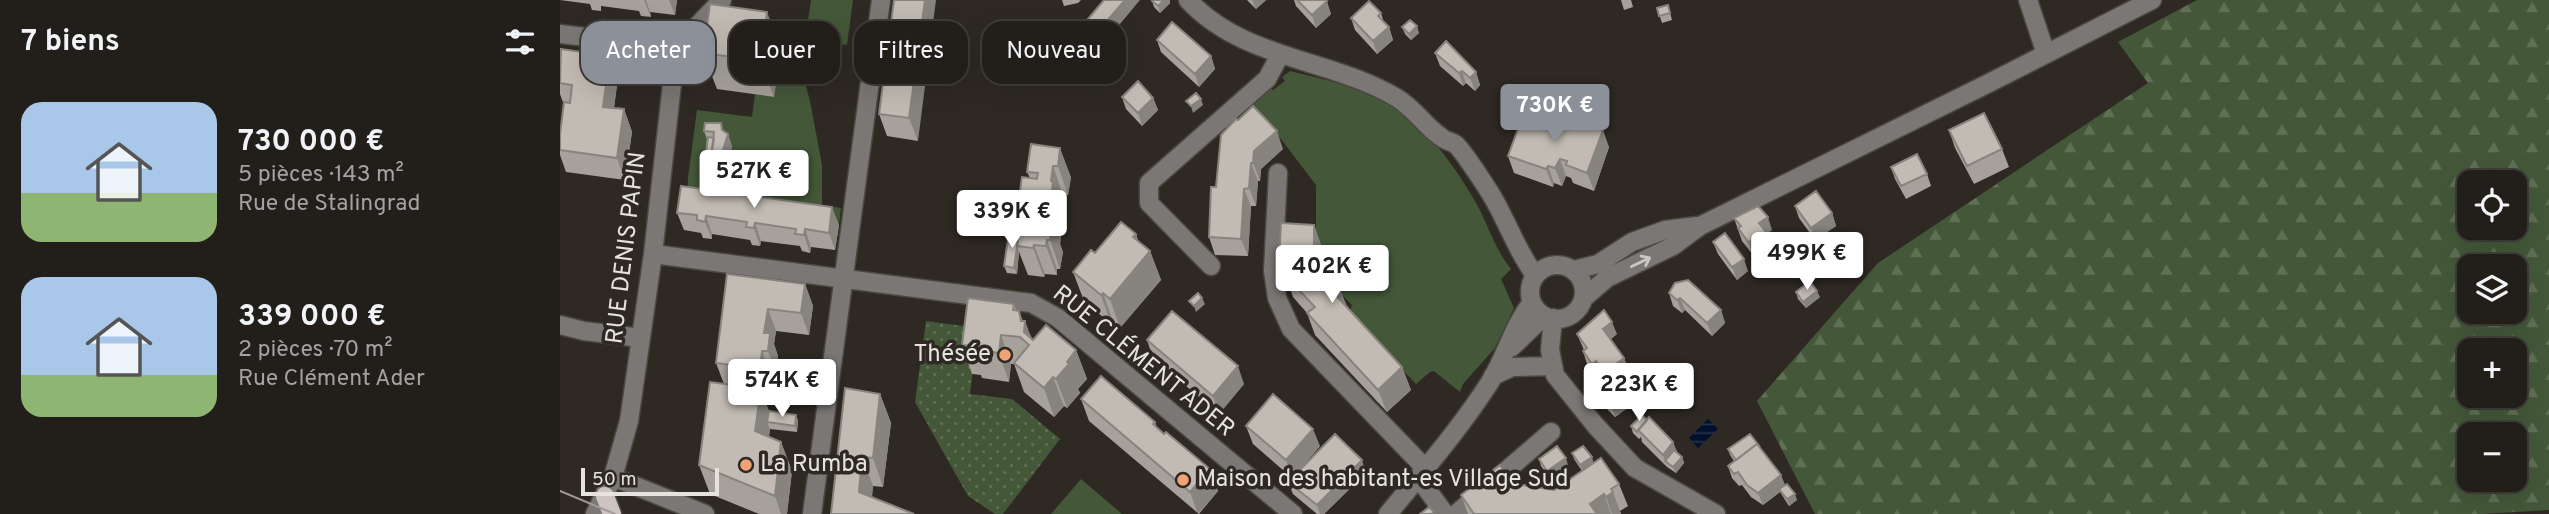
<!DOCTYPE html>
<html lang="fr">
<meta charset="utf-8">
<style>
:root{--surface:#221f1a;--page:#2e2c27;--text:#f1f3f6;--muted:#a2a2a2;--line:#3f3d39;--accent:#8c9099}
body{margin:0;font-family:Overpass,sans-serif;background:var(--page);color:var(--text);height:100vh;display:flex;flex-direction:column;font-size:26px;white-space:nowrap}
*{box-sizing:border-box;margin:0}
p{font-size:23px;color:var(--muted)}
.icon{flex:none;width:38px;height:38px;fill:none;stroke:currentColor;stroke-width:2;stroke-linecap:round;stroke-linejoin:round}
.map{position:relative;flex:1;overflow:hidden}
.details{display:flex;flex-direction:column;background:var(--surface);width:560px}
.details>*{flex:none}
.guide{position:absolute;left:21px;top:21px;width:665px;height:63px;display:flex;gap:14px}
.controls{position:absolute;left:1897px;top:170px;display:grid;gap:14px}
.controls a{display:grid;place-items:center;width:70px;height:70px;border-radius:14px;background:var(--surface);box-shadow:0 7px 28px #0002,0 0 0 2px var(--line);font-size:35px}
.scale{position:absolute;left:21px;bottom:18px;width:138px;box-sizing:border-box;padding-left:7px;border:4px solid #e6e3df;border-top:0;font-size:19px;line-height:24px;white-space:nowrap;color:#e6e3df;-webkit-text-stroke:5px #2e2923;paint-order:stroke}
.price{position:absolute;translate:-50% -60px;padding:0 16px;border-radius:7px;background:#fff;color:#222;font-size:23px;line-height:46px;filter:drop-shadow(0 2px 4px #0008)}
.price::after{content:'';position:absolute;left:50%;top:42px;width:21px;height:16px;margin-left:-10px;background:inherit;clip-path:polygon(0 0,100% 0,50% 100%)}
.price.current{background:var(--accent);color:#fff}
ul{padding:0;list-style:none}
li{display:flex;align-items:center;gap:21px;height:175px;padding:0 21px}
li span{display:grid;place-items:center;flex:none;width:196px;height:140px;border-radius:21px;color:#555}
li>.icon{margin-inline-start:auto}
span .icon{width:84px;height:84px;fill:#fffc;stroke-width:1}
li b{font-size:30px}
h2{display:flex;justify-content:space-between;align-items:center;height:84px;padding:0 21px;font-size:30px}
.pill{padding:0 24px;border-radius:21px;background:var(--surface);box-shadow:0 7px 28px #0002,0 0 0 2px var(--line);font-size:24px;line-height:63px}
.pill.current{background:var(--accent);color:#fff}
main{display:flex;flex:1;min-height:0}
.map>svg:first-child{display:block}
.green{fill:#445839}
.forest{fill:url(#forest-firs);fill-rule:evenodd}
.garden{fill:url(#garden-dots)}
.water{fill:url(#water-rules)}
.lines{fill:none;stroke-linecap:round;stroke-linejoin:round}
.minor-casing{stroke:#4b4741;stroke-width:21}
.major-casing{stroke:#4b4741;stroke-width:21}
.minor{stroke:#7b7775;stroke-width:18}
.major{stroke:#cdc4c1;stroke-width:18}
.tram{stroke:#9f9b96;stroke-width:2}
.wall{fill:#a6a19a}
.shaded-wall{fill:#87837d}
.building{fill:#c1bbb3;stroke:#87837d;stroke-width:2}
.oneway{stroke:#cbc8c4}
.poi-dot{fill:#efa377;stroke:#2e2923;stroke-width:2.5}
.labels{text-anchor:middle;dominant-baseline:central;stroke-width:7;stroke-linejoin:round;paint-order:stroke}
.street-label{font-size:24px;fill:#e6e3df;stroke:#2e2923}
.poi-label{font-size:24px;fill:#e6e3df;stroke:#2e2923;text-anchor:start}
</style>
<main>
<section class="details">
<h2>7 biens<svg class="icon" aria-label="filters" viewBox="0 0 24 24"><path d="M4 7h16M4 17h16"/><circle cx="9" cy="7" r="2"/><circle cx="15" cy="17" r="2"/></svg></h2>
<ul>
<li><span style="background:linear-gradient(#a9c7e8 65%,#8fb573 0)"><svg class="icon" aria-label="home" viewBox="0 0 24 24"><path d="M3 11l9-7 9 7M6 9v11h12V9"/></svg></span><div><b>730 000 €</b><p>5 pièces · 143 m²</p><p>Rue de Stalingrad</p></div></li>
<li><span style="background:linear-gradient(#a9c7e8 70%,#8fb573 0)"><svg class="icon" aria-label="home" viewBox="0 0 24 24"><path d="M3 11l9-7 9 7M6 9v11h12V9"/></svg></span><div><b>339 000 €</b><p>2 pièces · 70 m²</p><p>Rue Clément Ader</p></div></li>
</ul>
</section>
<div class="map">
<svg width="1989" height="514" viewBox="0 0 1989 514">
<defs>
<pattern id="forest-firs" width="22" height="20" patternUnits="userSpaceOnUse" patternTransform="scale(1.75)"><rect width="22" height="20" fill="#445839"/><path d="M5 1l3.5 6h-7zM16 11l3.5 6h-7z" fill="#5f7055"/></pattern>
<pattern id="garden-dots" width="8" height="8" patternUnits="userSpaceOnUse" patternTransform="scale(1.75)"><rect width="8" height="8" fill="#445839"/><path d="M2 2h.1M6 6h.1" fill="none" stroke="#5f7055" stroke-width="1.8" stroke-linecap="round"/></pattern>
<pattern id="water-rules" width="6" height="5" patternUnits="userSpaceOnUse" patternTransform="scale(1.75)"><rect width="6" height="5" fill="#000f2b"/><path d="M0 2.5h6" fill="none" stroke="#253249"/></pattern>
</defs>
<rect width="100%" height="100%" fill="#2e2923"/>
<path class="green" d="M251,0H293L287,45L245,40Z
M221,48L239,61L250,101L262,165V205L281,208L279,224L127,204L128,177L137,110L192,117L195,94L214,97Z
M730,71C766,80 804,87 837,108C867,127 898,171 916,203C929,226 934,248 951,269L941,279L954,308L935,348L903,384L900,392L874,371L870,372L856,384L789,314L792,305L767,280L766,246L734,243V227H756V185L708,122L691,105L710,88L713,90L725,81L722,77Z
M521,479L562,514H491Z"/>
<path class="forest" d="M1637,0H1989V510L1921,514H1255L1197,401L1318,263L1588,83L1558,42ZM1909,182H1955V228H1909ZM1909,266H1955V312H1909ZM1909,350H1955V396H1909ZM1909,434H1955V480H1909Z"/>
<path class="garden" d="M366,321L418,328L410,394L452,399L500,439L443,514H435L408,496L355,402Z"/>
<path class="water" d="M1148,419L1158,429L1138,448L1129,438Z"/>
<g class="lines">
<defs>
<path id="minor" d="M628,0C684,60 770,58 837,98C855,109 865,126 881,137C885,141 891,141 895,144C903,150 932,195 937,205C950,229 959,254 975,275
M1468,0L1486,54
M0,34L116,48
M718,173L713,271L717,298L731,329L865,468
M93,254L471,303L498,318L733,514
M970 292a27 27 0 1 1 54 0a27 27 0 1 1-54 0Z
M651,266L589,203V183L707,79L720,55
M1014,270L1038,264L1072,242L1105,230L1137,226
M1024,298L1047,278L1113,246L1140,226L1431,82L1592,0
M993,318L990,350L995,375L1035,425L1075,468L1156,514
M0,325L24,331L81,338
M952,347L984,316
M933,376L952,367L993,366
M53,477L145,514
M858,477L885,514
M35,514L53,477L69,421L93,254L116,48L162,0
M252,514L321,0
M828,514C863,471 900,429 930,382C947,354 952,328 972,302
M896,514L991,432"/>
<path id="major" d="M45,496L52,514"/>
</defs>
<use href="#minor" class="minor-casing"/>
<use href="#major" class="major-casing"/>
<use href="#minor" class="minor"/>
<use href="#major" class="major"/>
<path class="tram" d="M0,491L55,514"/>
</g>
<path class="wall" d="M0,0H117L115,15L90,12L91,17L81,16L79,11L41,6V11L32,10L30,4Z
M334,0L358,141L327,136L319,114Z
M502,0H521L518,3L504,6Z
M544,0L545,42L533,32L528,19Z
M687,0H706L696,9Z
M734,0H765L771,14L756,28L736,6Z
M1061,0H1071L1073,7L1064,10Z
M592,1L610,3L600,13L594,7Z
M1108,5L1112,20L1102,23L1097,8Z
M821,13L824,23L829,27L833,40L817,54L795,30L791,18Z
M842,27L859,33L851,40L845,34Z
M597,40L651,56L655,69L639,87L601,52Z
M221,48L214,97L157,89L143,53Z
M875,53L916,72L920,85L915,91L906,83L903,86L880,66Z
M0,54L58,78L54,108L64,109L72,132L65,180L6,172L0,155V135L4,105L0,94Z
M562,97L593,98L598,110L582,126L566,109Z
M985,120L987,126L1049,147L1034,191L1013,183L1011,178L1006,176L1002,186L994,183L993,187L954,173L948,156Z
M1389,130L1442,149L1449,167L1414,184L1395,148Z
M144,131H164L168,134L172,147L164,172L156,170L154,167L147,165L145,159L147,139Z
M661,135L723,149L701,169L700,181H698L696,206H691L688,256L655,255L649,237L656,187Z
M471,144L511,177L508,195H503L502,205L504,211L500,244L503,252L500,269H497V275L485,274L484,277L468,275L459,252L457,274L447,273L444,266L459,233L460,220L457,212L470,178L467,172Z
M1331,167L1367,174L1371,186L1346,199L1335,179Z
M1235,206L1272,213L1276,226L1255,240L1239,218Z
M117,213L279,225L275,250L251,247L250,253L242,251L240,246L201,241L200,246L192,245L190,240L152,234V239L143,238L141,233L124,230Z
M1174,218L1212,230L1209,232L1217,244L1222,257L1207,267L1196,253L1193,255L1182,241Z
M576,234L578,241L590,251L601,280L560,328L553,322L551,324L524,301L513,272Z
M1153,242L1188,271L1177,280L1158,254Z
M762,247V263L787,306L842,367L851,390L827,412L755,335L747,313L733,297L729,285H727L719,263Z
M167,274L245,284L253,306L249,335L216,331L214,344L218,356L216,374L210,373L208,392L201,391L209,411L236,415L238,421L237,432L210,429L209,436L221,442L232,471L227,514H199L150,494L139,465L164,384L156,363Z
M1236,292L1260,297L1246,308L1238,299Z
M1109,293L1161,310L1165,323L1152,336L1125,310L1122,313L1113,306Z
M454,304L456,310L473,340L516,350L527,379L518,389L520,393L507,408L504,406L494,417L464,392L454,364H451L449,382L422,378L421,375L412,374L402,345Z
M1017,334H1057L1051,339L1064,358L1069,371L1059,378L1065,385L1096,396L1079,411L1073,404L1055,417L1042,404L1038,391L1048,384L1040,374L1037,376L1027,364L1023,351L1024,350Z
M587,340L684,384L659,414L593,358Z
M320,394L331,423L323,487L313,486L312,497L271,514Z
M521,399L595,422L597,428L650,469L658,491L639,514L529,421Z
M686,426L760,446L736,474L806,473L764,514H757L733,494L728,482L732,478L693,444Z
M1071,426L1113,442L1117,453L1122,457L1124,463L1116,473L1107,467L1082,442L1081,437L1079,439L1073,433Z
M1168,449L1225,485L1237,500L1229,506L1220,492L1203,505L1191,497L1182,485L1179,486L1172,478L1168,466L1174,461L1170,455Z
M1012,453L1034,463L1059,484L1068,506L1060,511L1061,514H908L901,495L951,483L994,490L1022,471L1014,459Z
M979,459L1008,465L989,477L981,466Z"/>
<path class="shaded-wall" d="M84,0H86L90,12L91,17Z
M109,0H117L115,15Z
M365,0H376L358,141L349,118Z
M565,0H580L545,42L540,29Z
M604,0H610V3L600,13L598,6Z
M692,0H706L696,9Z
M767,1L771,14L756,28L752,15Z
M207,12L221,48L214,97L201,61Z
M857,26L859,33L851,40L849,34Z
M829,27L833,40L817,54L813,41Z
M50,56L58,78L51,129L43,107Z
M651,56L655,69L639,87L635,74Z
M902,71L906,83L903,86L899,73Z
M916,72L920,85L915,91L910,78Z
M593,98L598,110L582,126L578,113Z
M641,99L643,105L633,113L631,106Z
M64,109L72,132L65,180L57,158Z
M161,123L165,136L168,134L172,147L164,172L160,160L162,130Z
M1043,130L1049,147L1034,191L1027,173Z
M717,131L723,149L701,169L700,181L693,163L694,151Z
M500,148L511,177L508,195L498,166Z
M1000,159L1006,176L1002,186L995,168Z
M691,163L698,181L696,206L689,188Z
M493,166L503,195L502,205L504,211L500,244L503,252L500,269L490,240L492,225L489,216Z
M988,166L994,183L993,187L986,169Z
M684,189L691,206L688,256L681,239Z
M272,207L279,225L275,250L269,233Z
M1272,213L1276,226L1255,240L1251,228Z
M146,216L152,234V239L145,222Z
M1208,217L1212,230L1204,236L1199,223Z
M195,223L201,241L200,246L194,228Z
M754,225L762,247V263L756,255L754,247Z
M245,229L251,247L250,253L244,235Z
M459,233L457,246L459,252L457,274L454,268Z
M576,234L584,258L590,251L601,280L560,328L550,299L573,237Z
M487,240L497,269V275L486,246Z
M1191,240L1196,253L1193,255L1189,243Z
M1217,244L1222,257L1207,267L1202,255Z
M474,245L485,274L484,277L473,248Z
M1184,259L1188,271L1177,280L1172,267Z
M245,284L253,306L249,335L241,313Z
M779,285L787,307L772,291Z
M1257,291L1260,297L1246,308L1243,302Z
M543,293L553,322L551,324L541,295Z
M642,298L645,304L636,312L634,306Z
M1120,298L1125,310L1122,313L1117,300Z
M208,309L216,331L214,344L218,356L216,374L208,351L204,333Z
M1161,310L1165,323L1152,336L1147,323Z
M459,311L465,326V321L476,350L464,332Z
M1052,322L1057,334L1048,341L1043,329Z
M441,335L451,364L449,382L439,353Z
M516,350L527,379L518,389L520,393L507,408L496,379L507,362Z
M202,351L210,373L208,392L200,369Z
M1064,358L1069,371L1049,386L1044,373Z
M1036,361L1040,374L1037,376L1032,364Z
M678,366L684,384L659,414L653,396Z
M842,367L851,390L827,412L818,390Z
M493,377L504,406L494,417L484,388Z
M1092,384L1096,396L1079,411L1075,398Z
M201,389L211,418L207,422L210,429L206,460L195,431Z
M1069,392L1073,404L1055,417L1051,404Z
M320,394L331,423L323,487L313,458Z
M236,415L238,421L237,432L235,426Z
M753,429L760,446L732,478L726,460Z
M221,442L232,471L227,514H221L215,496Z
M1113,442L1118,454L1105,461L1107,467L1103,455Z
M302,457L313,486L310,514L299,492Z
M1032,457L1034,464L1022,472L1020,465Z
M1122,457L1124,463L1116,473L1113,467Z
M1006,458L1008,465L989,477L987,471Z
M802,460L806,473L764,514H760L757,505Z
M650,469L658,491L638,514L630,492Z
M1221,475L1226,487L1219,489L1220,492L1203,505L1198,493Z
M1053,492L1061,514H1052L1046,497Z
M1044,494L1051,514H1034L1030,504Z
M1235,494L1237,500L1229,506L1227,499Z"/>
<path class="building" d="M334,0H365L349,118L319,114Z
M544,0H565L540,29L528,19Z
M593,0H604L598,6L592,1Z
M737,0H765L767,1L752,15Z
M809,1L821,13L818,16L829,27L813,41L791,18Z
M150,4L207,12L201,61L143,53Z
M1108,5L1110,13L1099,16L1097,8Z
M850,20L857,26L849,34L842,27Z
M612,22L651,56L635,74L597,40Z
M886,41L916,72L910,78L902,71L899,73L875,53Z
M1,49L50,56L43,107L64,109L57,158L0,150V135L4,102L10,103L12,85L0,83Z
M578,81L593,98L578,113L562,97Z
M636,93L641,99L631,106L626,101Z
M693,106L717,131L694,151L693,163H691L689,188L684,189L681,239L649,237L651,187H656L661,135L676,119L678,120Z
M964,113L985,120L983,125L999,130L1002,121L1011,124L1013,119L1043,130L1027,173L1006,165L1007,161L1000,159L995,168L988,166L986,169L948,156Z
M1424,113L1442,149L1407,166L1389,130Z
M145,123H161L162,130L168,134L160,160L151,157L154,132L144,131Z
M148,137L154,138L151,157L152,160L145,159Z
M471,144L500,148L498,166H493L491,181L493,182L489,216L457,212L462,177L477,179L478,173L467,172Z
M1357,154L1367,174L1341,186L1331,167Z
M121,186L272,207L269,233L245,229L244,235L235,234L236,229L195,223L194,228L186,227L187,222L146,216L145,222L137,220V215L117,213Z
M1256,191L1272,213L1251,228L1235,206Z
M1198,206L1208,217L1199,223L1206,232L1208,231L1217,244L1202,255L1191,240L1189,243L1178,228L1181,226L1174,218Z
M460,219L492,223L490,240H487L486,246L474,245L473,248L457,246Z
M561,222L576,234L573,237L590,251L550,299L543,293L541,295L513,272L531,250L535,253Z
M721,223L754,225V247H756V255L779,285L772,291L842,367L818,390L747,313L755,307L725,275L722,263H719Z
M449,232L459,233L454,268L444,266Z
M1165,233L1184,259L1172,267L1153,242Z
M167,274L245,284L241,313L208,309L204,333H210L208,351H202L200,369L156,363Z
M1128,280L1161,310L1147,323L1120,298L1117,300L1109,293L1115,283Z
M1250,281L1257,291L1243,302L1236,292Z
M638,293L642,298L634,306L629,301Z
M408,298L454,304L453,310L459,311L461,321H465L464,332L473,340L486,325L516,350L507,362L509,364L496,379L493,377L484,388L454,363L469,345L460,337L441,335L439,353L411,349V346L402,345Z
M1044,310L1052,322L1043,329L1064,358L1044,373L1036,361L1032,364L1023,351L1027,348L1017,334Z
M612,311L678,366L653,396L587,340Z
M1081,371L1092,384L1075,398L1069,392L1051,404L1038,391L1058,377L1065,385Z
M541,376L595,422L593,424L604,434L606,432L650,469L630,492L521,399Z
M150,382L201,389L195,431L221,442L215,496L139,465Z
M285,388L320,394L313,458L302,457L299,492L354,514H271Z
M713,394L753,429L726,460L686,426Z
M209,411L236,415L235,426L207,422Z
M1082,415L1087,420L1077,432L1071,426Z
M1089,417L1113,442L1103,455L1078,430Z
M775,434L802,460L757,505L728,482Z
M1190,434L1200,447L1197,444L1176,460L1168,449Z
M1197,444L1221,475L1198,493L1187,485L1178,472L1174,474L1168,466Z
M997,446L1006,458L987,471L979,459Z
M1023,446L1032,457L1020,465L1012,453Z
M1114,450L1122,457L1113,467L1105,461Z
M1041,458L1059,484L1051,489L1053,492L1046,497L1044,494L1030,504L1037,514H914L901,495L940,465L951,483L994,490Z
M1227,484L1235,494L1227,499L1219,489Z
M869,507L874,512L871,514H860Z"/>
<defs><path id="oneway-shaft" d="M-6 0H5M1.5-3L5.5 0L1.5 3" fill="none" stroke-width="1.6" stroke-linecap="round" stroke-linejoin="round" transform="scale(1.75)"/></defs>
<use class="oneway" href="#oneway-shaft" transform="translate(1081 262) rotate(-26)"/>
<g class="poi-dot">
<circle cx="445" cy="355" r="7"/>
<circle cx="186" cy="465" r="7"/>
<circle cx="623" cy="480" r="7"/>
</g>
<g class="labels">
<g class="street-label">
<text transform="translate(67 248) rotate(-83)">RUE DENIS PAPIN</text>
<text transform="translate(583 362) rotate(39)">RUE CLÉMENT ADER</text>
</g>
<g class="poi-label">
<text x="431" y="355" text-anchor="end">Thésée</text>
<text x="200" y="465">La Rumba</text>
<text x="637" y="480">Maison des habitant-es Village Sud</text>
</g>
</g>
</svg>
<div class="controls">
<a><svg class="icon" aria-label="locate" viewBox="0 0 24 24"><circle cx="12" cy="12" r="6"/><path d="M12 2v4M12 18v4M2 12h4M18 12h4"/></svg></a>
<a><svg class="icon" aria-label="layers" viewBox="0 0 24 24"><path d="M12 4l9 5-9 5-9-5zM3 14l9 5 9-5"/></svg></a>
<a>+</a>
<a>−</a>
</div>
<div class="scale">50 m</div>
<b class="price current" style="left:995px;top:144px">730K €</b>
<b class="price" style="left:194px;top:210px">527K €</b>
<b class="price" style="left:452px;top:250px">339K €</b>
<b class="price" style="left:1247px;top:292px">499K €</b>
<b class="price" style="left:772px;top:305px">402K €</b>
<b class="price" style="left:222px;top:419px">574K €</b>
<b class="price" style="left:1079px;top:423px">223K €</b>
<div class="guide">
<a class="pill current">Acheter</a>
<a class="pill">Louer</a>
<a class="pill">Filtres</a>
<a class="pill">Nouveau</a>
</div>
</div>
</main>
